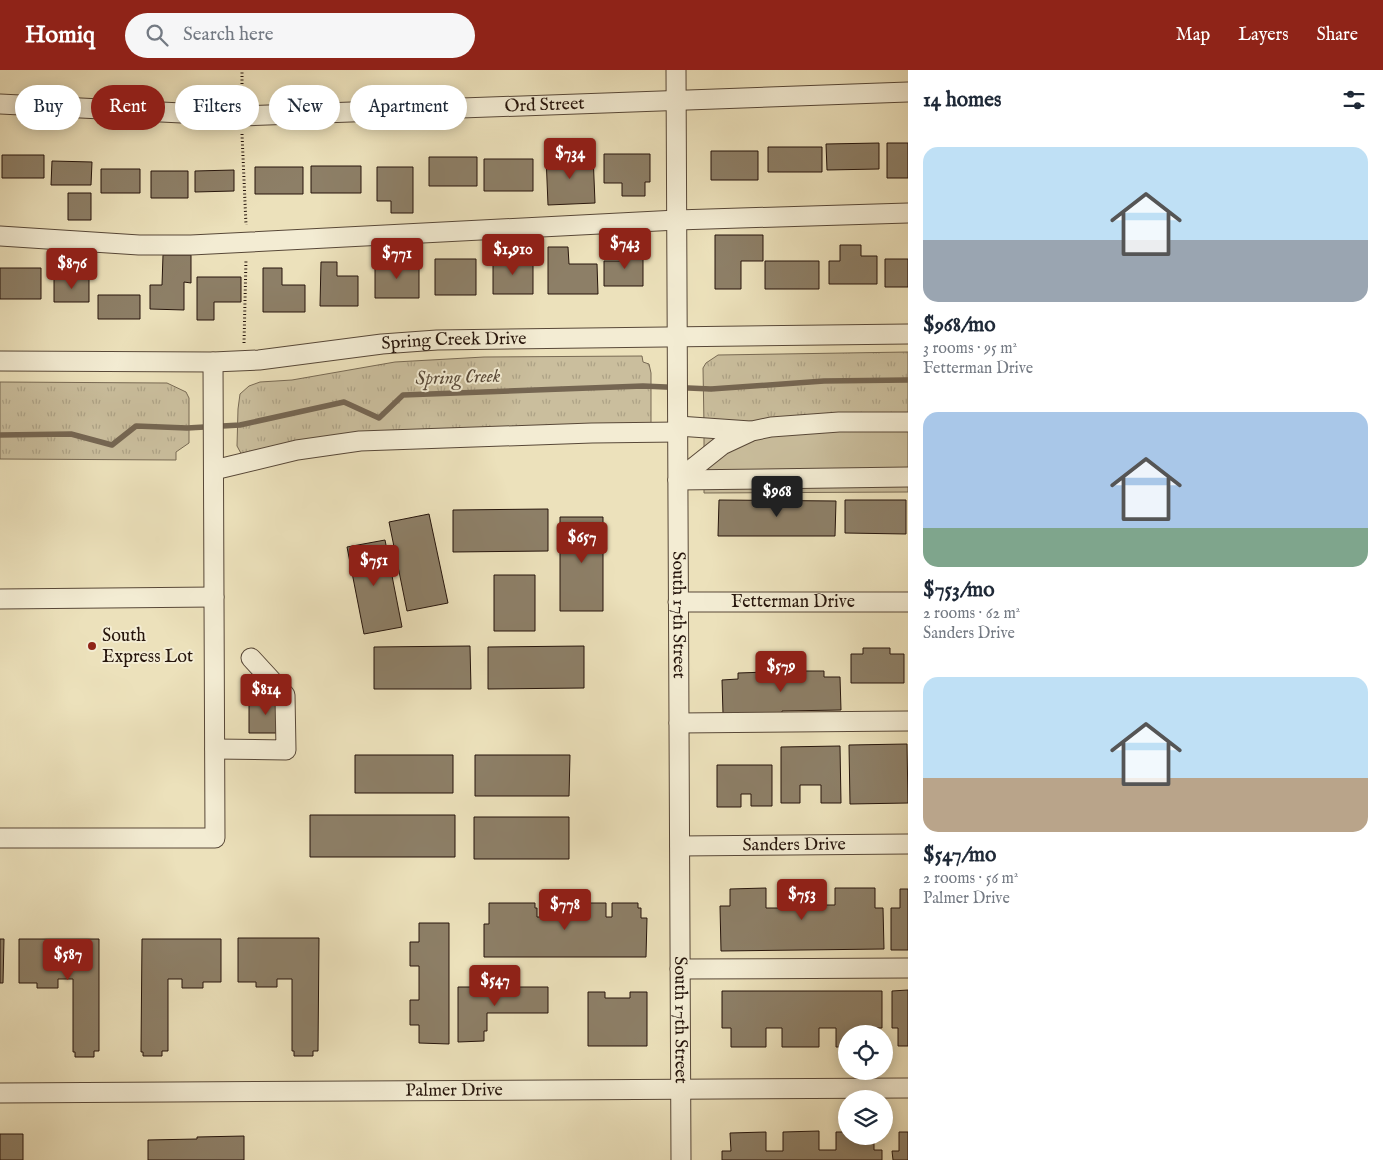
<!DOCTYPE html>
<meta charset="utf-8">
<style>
:root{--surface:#fff;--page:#f6f6f7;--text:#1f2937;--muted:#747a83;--accent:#8f2418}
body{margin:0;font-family:"IM FELL English",serif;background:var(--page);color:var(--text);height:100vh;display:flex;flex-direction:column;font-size:19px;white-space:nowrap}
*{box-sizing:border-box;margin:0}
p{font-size:16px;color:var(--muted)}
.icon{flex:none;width:28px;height:28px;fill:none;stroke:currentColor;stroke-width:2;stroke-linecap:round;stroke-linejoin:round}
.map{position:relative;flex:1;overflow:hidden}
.details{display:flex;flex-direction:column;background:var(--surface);width:475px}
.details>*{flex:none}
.top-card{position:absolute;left:15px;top:15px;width:475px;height:45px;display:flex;gap:10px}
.fabs{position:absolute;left:838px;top:955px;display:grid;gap:10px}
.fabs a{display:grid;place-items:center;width:55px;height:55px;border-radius:50%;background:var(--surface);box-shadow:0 2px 12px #0003;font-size:25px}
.price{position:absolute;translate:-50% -42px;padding:0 11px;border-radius:5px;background:var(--accent);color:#fff;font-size:16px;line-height:32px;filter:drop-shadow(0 1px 2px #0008)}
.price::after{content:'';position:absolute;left:50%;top:30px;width:15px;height:11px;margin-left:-8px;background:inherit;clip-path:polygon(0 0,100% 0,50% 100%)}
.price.current{background:#222;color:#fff}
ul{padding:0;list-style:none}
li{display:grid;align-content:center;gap:10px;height:265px;padding:0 15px}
li span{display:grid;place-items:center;height:155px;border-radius:15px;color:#555}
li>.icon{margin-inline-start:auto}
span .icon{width:90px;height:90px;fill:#fffc;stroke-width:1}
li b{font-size:21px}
h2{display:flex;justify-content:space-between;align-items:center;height:60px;padding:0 15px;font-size:21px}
.chip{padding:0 18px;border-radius:22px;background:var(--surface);box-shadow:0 2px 12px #0003;font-size:18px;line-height:45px}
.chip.current{background:var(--accent);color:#fff}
header{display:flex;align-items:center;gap:30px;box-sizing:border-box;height:70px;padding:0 25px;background:var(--accent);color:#fff}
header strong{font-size:24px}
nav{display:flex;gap:28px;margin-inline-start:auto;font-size:18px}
.search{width:350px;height:45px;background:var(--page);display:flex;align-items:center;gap:12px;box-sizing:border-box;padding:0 18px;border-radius:28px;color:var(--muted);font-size:19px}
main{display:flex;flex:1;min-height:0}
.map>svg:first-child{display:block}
.grass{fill:#cabe9d;stroke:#786a54}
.park{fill:url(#park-tufts);stroke:#786a54}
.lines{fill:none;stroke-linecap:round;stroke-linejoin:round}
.stream{stroke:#756652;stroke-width:5.5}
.building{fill:#8d7f67;stroke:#26150c}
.minor-casing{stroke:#584838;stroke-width:21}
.path{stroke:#26150c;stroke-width:3;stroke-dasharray:1 2.5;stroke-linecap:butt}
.minor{stroke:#f3ecd3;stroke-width:19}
.poi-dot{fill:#8f2418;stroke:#f3ecd3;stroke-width:2}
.labels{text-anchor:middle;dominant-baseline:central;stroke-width:4;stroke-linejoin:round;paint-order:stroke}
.street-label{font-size:18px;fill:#26150c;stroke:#f3ecd3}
.poi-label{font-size:18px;fill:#26150c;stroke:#f3ecd3;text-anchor:start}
.water-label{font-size:19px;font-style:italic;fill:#5a4b3a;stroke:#f3ecd3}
</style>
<header>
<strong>Homiq</strong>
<div class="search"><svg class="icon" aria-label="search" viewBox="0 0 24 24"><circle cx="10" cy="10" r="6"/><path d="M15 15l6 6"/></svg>Search here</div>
<nav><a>Map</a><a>Layers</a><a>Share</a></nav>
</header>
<main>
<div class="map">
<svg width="908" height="1090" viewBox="0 0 908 1090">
<defs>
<pattern id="park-tufts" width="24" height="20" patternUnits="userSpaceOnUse" patternTransform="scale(1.25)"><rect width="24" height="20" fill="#cabe9d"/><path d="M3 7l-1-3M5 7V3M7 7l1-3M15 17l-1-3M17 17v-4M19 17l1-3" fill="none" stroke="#ada286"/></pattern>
</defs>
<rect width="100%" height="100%" fill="#ece1bb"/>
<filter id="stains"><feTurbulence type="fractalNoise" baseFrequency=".004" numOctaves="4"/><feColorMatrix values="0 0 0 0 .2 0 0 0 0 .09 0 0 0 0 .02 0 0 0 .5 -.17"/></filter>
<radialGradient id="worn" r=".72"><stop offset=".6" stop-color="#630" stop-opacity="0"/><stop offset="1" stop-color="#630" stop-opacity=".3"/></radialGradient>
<path class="grass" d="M908,349V422L704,423V366Z"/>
<path class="park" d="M908,282V349L704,355L703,298L706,293L718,285Z
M642,286L643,292L649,294L651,303V366L346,374L243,387L237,376L238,339L240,324L249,316L260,312L292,310L395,292L484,287Z
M0,312L167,313L186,322L189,328V373L176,382V390L0,389Z"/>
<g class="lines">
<path class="stream" d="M0,365L71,364L112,375L136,356L187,358L240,355L344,332L379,348L403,325L643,316L711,319L824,311L908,310"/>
</g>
<path class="building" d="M879,73V99L827,100L826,74Z
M887,73H908V108H887Z
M768,77H822V102H768Z
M711,81H758V110H711Z
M593,84L595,133L548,135L546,86Z
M604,84H650V112H645V126H622V113H604Z
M2,85H44V108H2Z
M429,87H477V116H429Z
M484,89H533V121H484Z
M52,91L92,92L91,115H51Z
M311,96H361V123H311Z
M255,97H303V124H255Z
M377,97H413V143H391V131H377Z
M101,99H140V123H101Z
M234,100V121L195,122V101Z
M151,101H188V128H151Z
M68,123H91V150H68Z
M715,165H763V191H741V219H715Z
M840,175H861V186H877V214H829V191H840Z
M548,177H568L569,194H597L598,224H548Z
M622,181H643V216H604V191H622Z
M163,185H191V213L184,212V240L150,239V215H162Z
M493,187H533V224H493Z
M435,189H476V225H435Z
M885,189H908V217H885Z
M375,191H419V228H375Z
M765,191H819V219H765Z
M321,192H337V206H358V236H320Z
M0,198H41V229H0Z
M263,198H282V215H305V242H263Z
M54,207H89V232H54Z
M197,207H241V232H214V250H197Z
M98,225H140V249H98Z
M719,430L836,431L835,466H718Z
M845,430H906V464L845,463Z
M548,439V481L453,482V440Z
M429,444L448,533L407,541L389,452Z
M560,447H603V541H560Z
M385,470L402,557L364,564L347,477Z
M494,505H535V561H494Z
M470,576L471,619H374V577Z
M584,576V618L488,619V577Z
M863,578H890V584H904V613H851V584H863Z
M795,601H824V607H840L841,640L782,641V643L723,644L722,610L738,609V603L768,602V609H782V607H795Z
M249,628H282V663H249Z
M907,674L908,733L850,734L849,675Z
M840,676L841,733H821V715H800V733H781V677Z
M355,685H453V723H355Z
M475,685H570L569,726H475Z
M717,695H772V736H751V724H741V737H717Z
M310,745H455V787H310Z
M474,747H569V789H474Z
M766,818V838H782V819L819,818V835H835V818H875V838H883L884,879L721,881L720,836H730V819Z
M900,819H908V880H891V838H900Z
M489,833H535V838H537V847H543V833H568V847H575V833H606V847H612V833H638V838H641V848H647L646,887H484V854H489Z
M419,853H449V974L419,973V955H410V930H419V896H410V872H419Z
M238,868H319L318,981H313V986H294V981H292V909H277V917H256V912H238Z
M0,869H4L3,913H0Z
M19,869H99V981H94V987H75V982H73V909H58V918H37V913H19Z
M142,869H221V912H203V918H182V909H168V981H162V986H143V982H141Z
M458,917H548V943H487V961H484V971L458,972Z
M908,920V976H898V958H892V921Z
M722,921H882V958H871V964H846V977H836V958H819V977H782V958H766V977H731V958H722Z
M588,922H605V928H630V922H647V976H588Z
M819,1061V1080H836V1062H846V1066H874V1080H882V1090H722V1081H731L730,1063L766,1062V1081H783V1062Z
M899,1062H908V1090H893L892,1081H899Z
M0,1064H23V1090H0Z
M244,1066V1090H148V1070L197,1069V1067Z"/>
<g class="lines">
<defs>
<g id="minor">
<path id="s1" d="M676,0L681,1090"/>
<path id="s2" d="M0,34L242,46L908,22"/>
<path d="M0,166L139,175H191L677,150L908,143"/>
<path id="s3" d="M0,291L213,292L259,290L382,274L437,270L908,264"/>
<path d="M678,356L750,361"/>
<path d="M214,400L297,380L360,371L592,363L678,362"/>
<path d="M678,410L722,375L752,361L771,357L839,352H908"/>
<path d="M678,410L908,407"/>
<path d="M0,529L214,527"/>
<path id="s4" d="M678,532H908"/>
<path d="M679,653L908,651"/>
<path d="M215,679L286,680L285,625L251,588"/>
<path d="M0,768H215L213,292"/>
<path id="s5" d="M680,776L908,774"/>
<path d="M680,899L908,898"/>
<path id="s6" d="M0,1023L908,1018"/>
</g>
</defs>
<use href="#minor" class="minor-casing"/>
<path class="path" d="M242,28V0
M242,64L246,155
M244,273L246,189"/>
<use href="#minor" class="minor"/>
</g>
<circle class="poi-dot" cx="92" cy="576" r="5"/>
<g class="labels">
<g class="street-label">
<text stroke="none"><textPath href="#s2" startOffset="545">Ord Street</textPath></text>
<text stroke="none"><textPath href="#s3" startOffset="455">Spring Creek Drive</textPath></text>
<text stroke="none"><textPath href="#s4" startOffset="115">Fetterman Drive</textPath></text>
<text stroke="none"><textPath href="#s1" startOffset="545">South 17th Street</textPath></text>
<text stroke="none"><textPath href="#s5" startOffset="114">Sanders Drive</textPath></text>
<text stroke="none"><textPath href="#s1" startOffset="950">South 17th Street</textPath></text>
<text stroke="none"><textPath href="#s6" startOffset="454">Palmer Drive</textPath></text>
</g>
<g class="poi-label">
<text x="102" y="566">South<tspan x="102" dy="21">Express Lot</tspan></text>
</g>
<g class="water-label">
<text transform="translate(458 308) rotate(-2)">Spring Creek</text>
</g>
</g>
<rect width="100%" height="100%" filter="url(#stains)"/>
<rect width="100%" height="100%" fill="url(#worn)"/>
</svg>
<div class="fabs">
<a><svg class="icon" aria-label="locate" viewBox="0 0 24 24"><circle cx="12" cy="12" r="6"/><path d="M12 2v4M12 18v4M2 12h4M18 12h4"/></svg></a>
<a><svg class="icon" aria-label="layers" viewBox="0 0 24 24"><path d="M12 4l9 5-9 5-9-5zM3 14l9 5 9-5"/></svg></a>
</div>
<b class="price" style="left:570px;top:110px">$734</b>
<b class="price" style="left:625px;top:200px">$743</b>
<b class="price" style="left:513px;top:206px">$1,910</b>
<b class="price" style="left:397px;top:210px">$771</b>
<b class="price" style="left:72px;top:220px">$876</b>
<b class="price current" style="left:777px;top:448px">$968</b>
<b class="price" style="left:582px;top:494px">$657</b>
<b class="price" style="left:374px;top:517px">$751</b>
<b class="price" style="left:781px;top:623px">$579</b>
<b class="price" style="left:266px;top:646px">$814</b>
<b class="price" style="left:802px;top:851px">$753</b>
<b class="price" style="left:565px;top:861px">$778</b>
<b class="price" style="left:68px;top:911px">$587</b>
<b class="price" style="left:495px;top:937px">$547</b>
<div class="top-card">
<a class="chip">Buy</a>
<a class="chip current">Rent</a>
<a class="chip">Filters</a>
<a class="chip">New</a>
<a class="chip">Apartment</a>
</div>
</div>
<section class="details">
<h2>14 homes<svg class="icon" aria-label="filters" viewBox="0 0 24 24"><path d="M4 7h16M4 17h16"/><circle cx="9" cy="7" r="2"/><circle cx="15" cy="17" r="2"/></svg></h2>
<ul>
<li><span style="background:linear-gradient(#bfe0f5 60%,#9aa5b1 0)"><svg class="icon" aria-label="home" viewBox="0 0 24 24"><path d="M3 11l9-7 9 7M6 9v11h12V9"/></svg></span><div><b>$968/mo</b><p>3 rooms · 95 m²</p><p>Fetterman Drive</p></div></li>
<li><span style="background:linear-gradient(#a9c7e8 75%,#7fa58c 0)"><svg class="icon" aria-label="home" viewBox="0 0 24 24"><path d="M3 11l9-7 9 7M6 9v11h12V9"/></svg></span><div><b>$753/mo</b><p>2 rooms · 62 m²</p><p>Sanders Drive</p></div></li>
<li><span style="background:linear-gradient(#bfe0f5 65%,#b9a48a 0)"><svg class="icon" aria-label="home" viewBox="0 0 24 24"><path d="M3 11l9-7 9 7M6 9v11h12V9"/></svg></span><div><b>$547/mo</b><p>2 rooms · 56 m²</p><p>Palmer Drive</p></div></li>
</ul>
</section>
</main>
